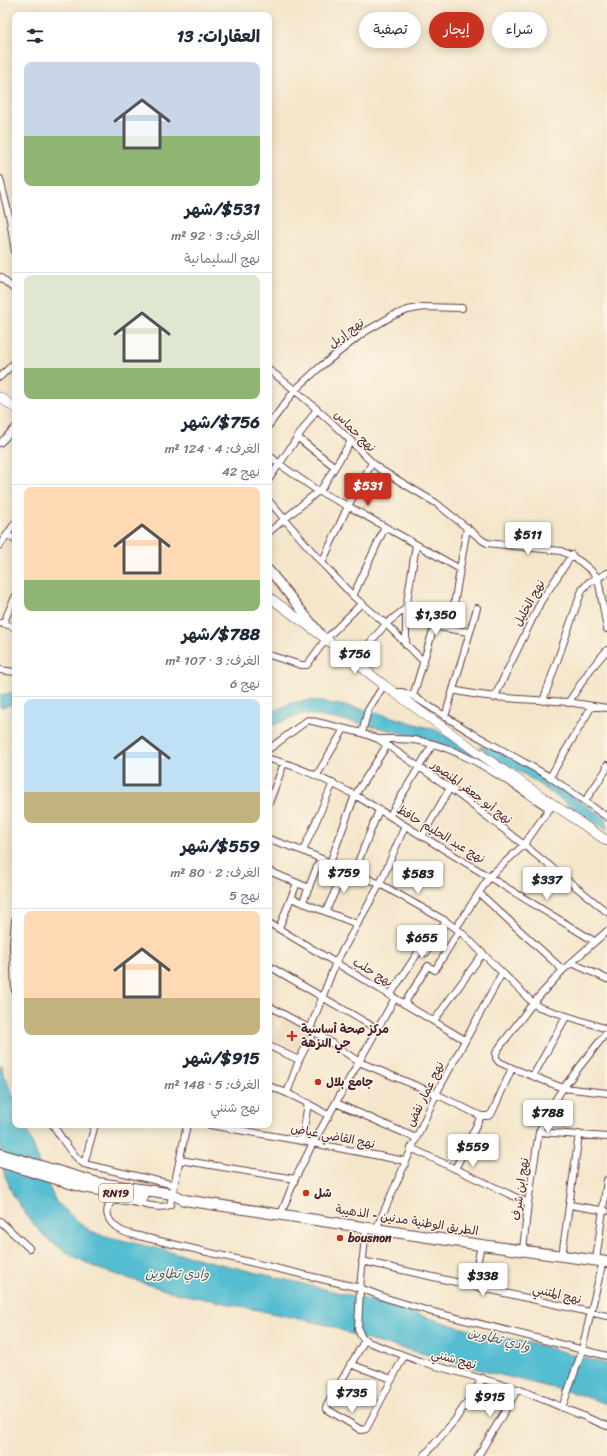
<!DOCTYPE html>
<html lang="ar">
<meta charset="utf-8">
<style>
:root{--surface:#fff;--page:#f6f6f7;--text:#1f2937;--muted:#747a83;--line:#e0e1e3;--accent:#c8321e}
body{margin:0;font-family:Sriracha,"Playpen Sans Arabic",sans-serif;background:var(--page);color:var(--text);direction:rtl;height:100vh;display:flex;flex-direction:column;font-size:15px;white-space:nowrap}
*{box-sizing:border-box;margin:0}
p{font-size:13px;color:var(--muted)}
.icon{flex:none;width:22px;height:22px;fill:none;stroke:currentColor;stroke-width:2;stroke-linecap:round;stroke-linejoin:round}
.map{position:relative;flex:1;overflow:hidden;direction:ltr}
.panel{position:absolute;left:12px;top:12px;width:260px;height:1116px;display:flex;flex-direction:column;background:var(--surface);border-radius:8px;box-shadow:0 2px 10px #0003;direction:rtl}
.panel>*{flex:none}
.hud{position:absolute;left:284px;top:12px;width:263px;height:36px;direction:rtl;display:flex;gap:8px}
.price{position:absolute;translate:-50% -34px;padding:0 9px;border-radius:4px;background:#fff;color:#222;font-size:13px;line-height:26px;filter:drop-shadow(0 1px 2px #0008)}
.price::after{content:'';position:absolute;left:50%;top:24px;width:12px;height:9px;margin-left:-6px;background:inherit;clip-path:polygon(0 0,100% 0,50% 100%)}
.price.on{background:var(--accent);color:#fff}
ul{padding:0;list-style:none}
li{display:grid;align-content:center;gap:8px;height:212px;padding:0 12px}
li+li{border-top:1px solid var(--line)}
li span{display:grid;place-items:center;height:124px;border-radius:8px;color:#555}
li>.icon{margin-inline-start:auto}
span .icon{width:72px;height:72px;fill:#fffc;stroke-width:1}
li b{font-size:17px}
h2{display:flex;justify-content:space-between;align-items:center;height:48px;padding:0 12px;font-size:17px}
.pill{padding:0 14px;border-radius:18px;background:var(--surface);box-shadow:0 2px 10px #0003;font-size:14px;line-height:36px}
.pill.on{background:var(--accent);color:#fff}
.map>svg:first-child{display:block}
.built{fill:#ebd8ba}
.water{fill:#54bdd1;stroke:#4f6e7e}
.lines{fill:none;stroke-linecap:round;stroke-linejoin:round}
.river{stroke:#54bdd1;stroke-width:10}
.minor-casing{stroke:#643d43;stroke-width:8}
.tertiary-casing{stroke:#643d43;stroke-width:10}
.secondary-casing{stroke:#643d43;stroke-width:10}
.primary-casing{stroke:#643d43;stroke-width:12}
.minor{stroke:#fff;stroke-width:6}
.tertiary{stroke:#fff;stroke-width:8}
.secondary{stroke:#fff;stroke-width:9}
.primary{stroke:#fff;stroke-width:10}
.poi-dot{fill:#c8321e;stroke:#fcf5e5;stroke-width:1.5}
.labels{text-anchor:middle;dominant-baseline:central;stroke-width:3;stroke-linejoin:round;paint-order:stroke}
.shield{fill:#fcf5e5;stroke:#7f5f63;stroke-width:1}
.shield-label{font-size:11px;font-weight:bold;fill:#4a1f2b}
.street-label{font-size:12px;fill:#4a1f2b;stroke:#fcf5e5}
.poi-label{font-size:12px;font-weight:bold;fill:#4a1f2b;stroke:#fcf5e5;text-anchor:start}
.water-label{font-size:13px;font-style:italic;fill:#4e5665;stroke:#fcf5e5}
</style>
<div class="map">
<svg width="607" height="1456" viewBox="0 0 607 1456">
<rect width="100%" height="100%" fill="#fcf5e5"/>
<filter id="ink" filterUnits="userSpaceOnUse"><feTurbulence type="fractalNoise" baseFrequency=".025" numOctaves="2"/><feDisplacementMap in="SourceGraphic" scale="8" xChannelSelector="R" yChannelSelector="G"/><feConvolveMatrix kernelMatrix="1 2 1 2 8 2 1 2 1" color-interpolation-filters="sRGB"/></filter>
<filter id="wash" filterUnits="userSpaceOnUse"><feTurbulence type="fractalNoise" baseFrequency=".012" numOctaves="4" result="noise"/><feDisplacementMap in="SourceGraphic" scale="16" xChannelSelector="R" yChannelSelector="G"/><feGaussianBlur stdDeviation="0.9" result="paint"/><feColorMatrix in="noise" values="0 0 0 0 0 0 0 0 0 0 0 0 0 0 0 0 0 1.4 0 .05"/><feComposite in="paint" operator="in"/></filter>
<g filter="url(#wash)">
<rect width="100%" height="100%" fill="#f4e6cb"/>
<path class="built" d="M285,1017L310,1032L298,1053L274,1040Z"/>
<path class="water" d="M15,692V704L0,707V695Z
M311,700L368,710L436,730L444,735L451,738L479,759L432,741L365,724L312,715L302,714L293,717L269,727V713L292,703Z
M479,747L494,748L607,819V831L524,774L498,761Z
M0,1064L15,1101V1125H25L49,1187L56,1202L74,1218L93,1233L365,1299L466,1329L542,1346L607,1364V1404L574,1393L492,1373L429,1355L364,1339L328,1325L172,1292L99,1269L73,1256L48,1240L29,1219L13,1195L4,1173L0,1143Z"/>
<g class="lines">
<path class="river" d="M510,763L524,766L540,778"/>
</g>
</g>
<g filter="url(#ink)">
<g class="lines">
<defs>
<path id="minor" d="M0,179L10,220L15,252
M0,277L15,290
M269,370C298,391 324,415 349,439C360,450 369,461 381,470L436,503L482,540L487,543L561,551C576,557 587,565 598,578L607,573
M0,377L15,362
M269,425L295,390L320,367L363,333L392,316L408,310L423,307L462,308
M297,437L335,467
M0,443L15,428
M269,455L279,464L318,491L348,506L460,569
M269,479L317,409
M269,501L322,563L353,596L386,624L424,662
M269,532L322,488L351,441
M8,535L15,540
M0,545L15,523
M322,563L348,506L372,463
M353,596L385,527
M407,622L469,632
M1,623L15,627
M3,624L15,597
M450,629L467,527
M406,645V608L416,545
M269,655L301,665H307L326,639L362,603
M354,661L386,624L406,608
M0,670L15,672
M453,690C491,699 529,699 567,702C580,704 594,706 607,708
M394,692H402L413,696L470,732L550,777L607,817
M413,696L434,627
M494,698L541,601L572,555
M543,701L582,590L589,582L598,578L607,629
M568,703L590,670L607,650
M445,717L477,608
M362,733L368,710L384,685
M378,739C392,739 407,738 420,741C467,749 510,784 550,809
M269,749L308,720L362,733L378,739L450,788L524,845L607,912
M269,759C300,766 327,781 355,795L594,941
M317,775L344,729
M550,777L592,706
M585,801L606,770L607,765
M269,803L284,763
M390,815L433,744
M422,836L450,788
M269,839L303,851L380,884L444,920L461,932L533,1003L539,1007L607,1029
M303,851L333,783
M330,863L355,795L387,745
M269,871L309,888
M354,872L379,810
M479,893L563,970
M291,898L357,924
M303,902L320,859
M326,911L345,869
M15,920L13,944L15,990
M269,923L465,1040
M279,928L297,883
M456,928L490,876L524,845L551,806
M607,931L563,970L533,1003L499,1048L496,1053V1058L499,1062L512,1068L563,1088L607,1093
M572,963L607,979
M269,966L377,1029
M390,995L419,951L426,953L446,921
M404,1004L428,966L435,970L459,931
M269,1006L314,1031L359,1062L436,1094L481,1116H488L492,1113L512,1068
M434,1021L483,953
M310,1029L336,962L380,884L405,826
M269,1046L299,1060
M533,1076L566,1017
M269,1086C291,1094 309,1103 329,1116
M287,1093L299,1060L314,1031
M336,1103L416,1138
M53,1125C62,1139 71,1154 84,1164L175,1185
M187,1125L170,1205C155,1212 127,1196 111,1202C100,1217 116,1230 130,1234L360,1288L386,1298L429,1311L607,1356
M210,1125L302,1141L405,1161
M539,1132L607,1137
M302,1141L308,1103
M411,1148L528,1203
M180,1160L295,1179
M84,1164L95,1125
M455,1169L481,1116
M570,1205L606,1211
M281,1214L295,1179L313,1143L395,998
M0,1221L29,1248
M366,1227L360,1288L358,1329L361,1336L368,1342L422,1362L518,1389L607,1426
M376,1229L436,1094L502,973
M523,1250L528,1203L539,1132L550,1108L563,1088L607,1032
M562,1256L579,1134
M596,1260L607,1180
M362,1261L607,1316
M473,1285L481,1245
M365,1340L326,1407L327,1409L361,1430L366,1429L404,1356
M350,1364L392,1379
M562,1408L581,1354L603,1261
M424,1456L455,1420L483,1378
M478,1456L518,1389"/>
<path id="tertiary" d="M269,570L319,632"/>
<path id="secondary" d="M0,397L15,408
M269,597L326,639L384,685L477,752L607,841"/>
<path id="primary" d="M0,1154L98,1183L173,1194L184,1200L474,1244L607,1262
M0,1162L83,1187L143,1197"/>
</defs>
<use href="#minor" class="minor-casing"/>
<use href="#tertiary" class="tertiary-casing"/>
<use href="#secondary" class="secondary-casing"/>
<use href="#primary" class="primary-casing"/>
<use href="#minor" class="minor"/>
<use href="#tertiary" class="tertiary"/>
<use href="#secondary" class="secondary"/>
<use href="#primary" class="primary"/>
</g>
</g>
<g class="poi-dot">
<path d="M290 1030h4v4h4v4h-4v4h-4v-4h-4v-4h4z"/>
<circle cx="318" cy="1082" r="4"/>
<circle cx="306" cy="1193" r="4"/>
<circle cx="340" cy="1238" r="4"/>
</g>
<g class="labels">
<rect class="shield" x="99" y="1184" width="34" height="18" rx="3"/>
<g class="shield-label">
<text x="116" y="1193">RN19</text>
</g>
<g class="street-label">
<text transform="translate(346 333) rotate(-36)">نهج إربل</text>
<text transform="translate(355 431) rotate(45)">نهج حماس</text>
<text transform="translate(529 603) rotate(-61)">نهج الخليل</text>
<text transform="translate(472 792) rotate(37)">نهج أبو جعفر المنصور</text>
<text transform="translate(441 834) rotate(31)">نهج عبد الحليم حافظ</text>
<text transform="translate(373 972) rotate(31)">نهج حلب</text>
<text transform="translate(425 1094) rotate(-64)">نهج عمار نقض</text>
<text transform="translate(333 1136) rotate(11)">نهج القاضي عياض</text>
<text transform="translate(520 1189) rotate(-82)">نهج ابن شرف</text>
<text transform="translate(407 1220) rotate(9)">الطريق الوطنية مدنين - الذهيبة</text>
<text transform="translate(557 1294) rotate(13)">نهج المتنبي</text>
<text transform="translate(454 1359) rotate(15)">نهج شنني</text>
</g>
<g class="poi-label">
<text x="301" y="1029">مركز صحة أساسية<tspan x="301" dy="14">حي النزهة</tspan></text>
<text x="326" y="1082">جامع بلال</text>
<text x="314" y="1193">شل</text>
<text x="348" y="1238">bousnon</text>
</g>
<g class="water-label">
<text x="177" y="1273">وادي تطاوين</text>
<text transform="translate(499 1339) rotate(14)">وادي تطاوين</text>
</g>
</g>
</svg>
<b class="price on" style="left:368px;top:507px">$531</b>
<b class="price" style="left:528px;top:556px">$511</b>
<b class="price" style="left:436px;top:636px">$1,350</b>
<b class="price" style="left:355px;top:675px">$756</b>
<b class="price" style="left:344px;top:894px">$759</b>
<b class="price" style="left:418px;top:895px">$583</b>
<b class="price" style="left:547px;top:901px">$337</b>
<b class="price" style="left:422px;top:959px">$655</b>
<b class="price" style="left:548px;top:1134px">$788</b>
<b class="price" style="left:473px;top:1168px">$559</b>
<b class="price" style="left:483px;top:1297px">$338</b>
<b class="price" style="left:352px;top:1414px">$735</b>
<b class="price" style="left:490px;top:1418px">$915</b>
<div class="hud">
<a class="pill">شراء</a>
<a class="pill on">إيجار</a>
<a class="pill">تصفية</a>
</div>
<section class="panel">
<h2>العقارات: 13<svg class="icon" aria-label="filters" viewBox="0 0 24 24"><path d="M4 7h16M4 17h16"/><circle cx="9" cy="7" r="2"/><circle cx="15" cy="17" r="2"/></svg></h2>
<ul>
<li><span style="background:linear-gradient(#c9d6e8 60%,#8fb573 0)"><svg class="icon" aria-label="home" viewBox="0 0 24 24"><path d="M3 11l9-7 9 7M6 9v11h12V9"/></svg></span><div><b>$531/شهر</b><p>الغرف: 3 · 92 m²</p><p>نهج السليمانية</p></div></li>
<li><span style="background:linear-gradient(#dfe7d0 75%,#8fb573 0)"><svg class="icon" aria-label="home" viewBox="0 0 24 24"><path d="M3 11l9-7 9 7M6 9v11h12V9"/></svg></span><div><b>$756/شهر</b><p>الغرف: 4 · 124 m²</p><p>نهج 42</p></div></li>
<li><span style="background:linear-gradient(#ffd9b3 75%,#8fb573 0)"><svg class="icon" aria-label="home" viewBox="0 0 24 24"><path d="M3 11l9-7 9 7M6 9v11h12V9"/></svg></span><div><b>$788/شهر</b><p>الغرف: 3 · 107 m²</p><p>نهج 6</p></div></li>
<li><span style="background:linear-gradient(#bfe0f5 75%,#c2b280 0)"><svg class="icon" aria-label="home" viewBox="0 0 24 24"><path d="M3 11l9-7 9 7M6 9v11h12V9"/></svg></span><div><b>$559/شهر</b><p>الغرف: 2 · 80 m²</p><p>نهج 5</p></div></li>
<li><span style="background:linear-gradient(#ffd9b3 70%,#c2b280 0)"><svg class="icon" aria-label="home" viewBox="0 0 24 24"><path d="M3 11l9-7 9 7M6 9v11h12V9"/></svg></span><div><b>$915/شهر</b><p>الغرف: 5 · 148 m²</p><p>نهج شنني</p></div></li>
</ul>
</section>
</div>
